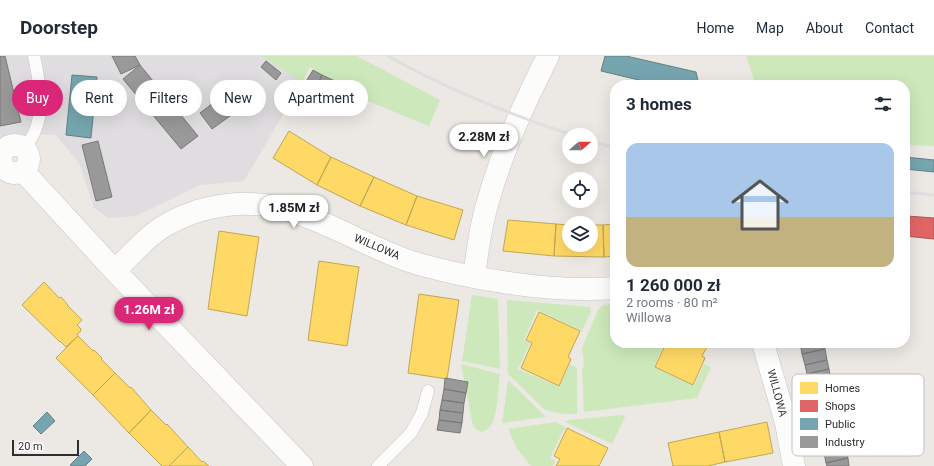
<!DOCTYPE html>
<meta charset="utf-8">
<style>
:root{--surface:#fff;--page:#f6f6f7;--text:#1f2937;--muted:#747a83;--line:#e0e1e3;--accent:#db2777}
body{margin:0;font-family:Roboto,sans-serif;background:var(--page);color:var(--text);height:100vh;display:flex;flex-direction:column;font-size:15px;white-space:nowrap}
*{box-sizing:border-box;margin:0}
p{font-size:13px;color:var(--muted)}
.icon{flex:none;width:22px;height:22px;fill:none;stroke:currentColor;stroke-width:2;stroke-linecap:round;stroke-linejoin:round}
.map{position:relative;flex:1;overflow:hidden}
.drawer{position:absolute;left:610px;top:24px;width:300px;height:268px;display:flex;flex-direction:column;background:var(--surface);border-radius:16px;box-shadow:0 4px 16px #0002}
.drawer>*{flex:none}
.guide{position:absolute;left:12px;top:24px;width:380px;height:36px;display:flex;gap:8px}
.needle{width:26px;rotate:70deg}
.buttons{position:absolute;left:562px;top:72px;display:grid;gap:8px}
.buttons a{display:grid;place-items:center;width:36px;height:36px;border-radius:50%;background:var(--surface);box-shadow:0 4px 16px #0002;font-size:20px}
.scale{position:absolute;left:12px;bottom:10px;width:67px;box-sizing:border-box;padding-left:4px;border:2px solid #2e2e2e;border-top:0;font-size:11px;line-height:14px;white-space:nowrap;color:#2e2e2e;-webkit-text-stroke:3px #fff;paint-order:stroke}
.price{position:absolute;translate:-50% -34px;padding:0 9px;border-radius:14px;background:#fff;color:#222;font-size:13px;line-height:26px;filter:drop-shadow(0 1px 2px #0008)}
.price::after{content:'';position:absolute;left:50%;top:24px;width:12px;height:9px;margin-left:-6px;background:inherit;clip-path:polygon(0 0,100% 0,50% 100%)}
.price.current{background:var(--accent);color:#fff}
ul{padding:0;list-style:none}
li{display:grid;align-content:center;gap:8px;height:212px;padding:0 16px}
li span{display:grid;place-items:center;height:124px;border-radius:12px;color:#555}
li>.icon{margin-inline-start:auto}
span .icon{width:72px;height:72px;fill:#fffc;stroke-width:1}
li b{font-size:17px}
h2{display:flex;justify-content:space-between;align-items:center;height:48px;padding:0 16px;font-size:17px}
.pill{padding:0 14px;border-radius:18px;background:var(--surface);box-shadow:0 4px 16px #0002;font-size:14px;line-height:36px}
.pill.current{background:var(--accent);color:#fff}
header{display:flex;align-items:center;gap:24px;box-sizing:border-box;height:56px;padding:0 20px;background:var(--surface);border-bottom:1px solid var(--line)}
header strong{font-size:19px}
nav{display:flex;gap:22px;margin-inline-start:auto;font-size:14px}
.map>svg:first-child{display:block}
.industrial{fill:#dfdddf}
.green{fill:#cde9bb}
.homes{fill:#ffd966;stroke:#c0a655}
.shops{fill:#e06666;stroke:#ab5555}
.public{fill:#76a5af;stroke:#608188}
.industry{fill:#999;stroke:#797979}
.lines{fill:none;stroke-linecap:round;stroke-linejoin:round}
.service-casing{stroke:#c6c4c5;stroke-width:13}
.minor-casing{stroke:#c6c4c5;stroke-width:23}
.service{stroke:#fcfcfb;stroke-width:12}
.minor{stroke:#fcfcfb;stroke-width:22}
.rail{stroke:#dedfe1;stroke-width:3}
.labels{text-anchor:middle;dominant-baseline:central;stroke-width:4;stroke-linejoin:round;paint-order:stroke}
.street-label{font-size:11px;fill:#2e2e2e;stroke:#fff}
.key{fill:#fff;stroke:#c0c0c0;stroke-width:1}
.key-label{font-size:11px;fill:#2e2e2e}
</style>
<header>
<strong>Doorstep</strong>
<nav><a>Home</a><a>Map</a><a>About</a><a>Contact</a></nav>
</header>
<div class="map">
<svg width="934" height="410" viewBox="0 0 934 410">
<rect width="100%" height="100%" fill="#ece8e4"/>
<path class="industrial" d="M0,0H262L302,26L244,125L200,129L136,160L108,162L94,152L79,107L56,79L9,78L0,82Z"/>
<path class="green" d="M262,0H357L440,44L429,70L358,41L310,11L302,26Z
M746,0H934V90L905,89V29H756Z
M472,239L498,243L500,313L462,305Z
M507,244L590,251L591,255L582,275L537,254L524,284L530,287L518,313L559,331L570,308L577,312V358H564L545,354L508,318Z
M615,248V287H664L654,311L694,330L704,308L711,311L697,342L584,356L582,315L584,308L582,292L598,254L603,249Z
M461,308L500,318C498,331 498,357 492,368C490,372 486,374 482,376L477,374L473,370Z
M508,324L546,361L502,367Z
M624,359L625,361L612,388L565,366L569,364Z
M556,366L565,371L550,402L555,405L553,410H531L517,393L508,373Z"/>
<path class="homes" d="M289,75L331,101L317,129L273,102Z
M331,101L374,121L360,150L317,129Z
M374,121L417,140L406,169L360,150Z
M417,140L463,154L454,184L406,169Z
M508,164L556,168L554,200L503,195Z
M556,168L569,169V189H591V169H603L604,201L554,200Z
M615,168V200L604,201L603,169Z
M219,175L259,181L247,260L208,253Z
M319,205L359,211L347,290L308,284Z
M44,226L59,242L61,241L68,249H67L82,264L77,269L81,273L80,276L77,278L78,280L66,291L60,285V286L22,249Z
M419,238L459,244L447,323L408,317Z
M539,256L580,275L568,301L571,303L559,330L521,312L532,287L526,284Z
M78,280L93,295L94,294L102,302L101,303L115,317L93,339L56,302Z
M666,287H709L702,300L705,302L693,329L655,311Z
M115,317L130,332L131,331L151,354L129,377L93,339Z
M151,354L166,369L167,368L188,391L169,410H162L129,377Z
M767,366L773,397L725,406L719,376Z
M567,372L608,392L599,410H556L560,403L554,400Z
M719,376L725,406L708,410H673L668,387Z
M188,391L202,406L203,405L209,410H169Z"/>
<path class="shops" d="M907,160L934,162V183L905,180L906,170L905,169V163H907Z"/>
<path class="public" d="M605,0H626L696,16L699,29H660L601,15Z
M72,19L97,21L91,82L66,79Z
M905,101L934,104V116L905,113Z
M47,356L55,365L41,378L33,370Z
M84,395L92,403L85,410H72L70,409Z"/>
<path class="industry" d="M0,0H5L21,66L0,70Z
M112,0H135L140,9L121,18Z
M266,5L281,17L276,24L261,11Z
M140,9L198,80L181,93L123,23Z
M313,14L322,19L316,32L311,36L302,32Z
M322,19L337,26L331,39L316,32Z
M235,30L248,47L212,73L200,57Z
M98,85L112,141L96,145L82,89Z
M800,287H823L825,293L802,298Z
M825,293L827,304L805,309L802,298Z
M827,304L829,313L807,318L805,309Z
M829,313L831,324L809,328L807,318Z
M445,322L468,326L466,337L444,333Z
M444,333L466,337L464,347L442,344Z
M442,344L464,347L463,357L440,354Z
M440,354L463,357L462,367L439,364Z
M439,364L462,367L460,377L437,374Z
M845,392L848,402L826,407L824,397Z
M848,402L849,410H827L826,407Z"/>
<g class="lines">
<defs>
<path id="service" d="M25,92C47,64 41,33 34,0
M378,410L411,377L422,357L428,335"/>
<path id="minor" d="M1 103a14 14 0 1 1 28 0a14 14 0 1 1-28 0Z
M23,115L115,215L302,410
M115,215C129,201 144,183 161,172C201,147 251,141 295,156C333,169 368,190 406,204C423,210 441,214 459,218C511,229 562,236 615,232
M474,221C477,197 480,172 487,149C501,97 524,48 548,0
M763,287L786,367L794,410"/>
</defs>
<use href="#service" class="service-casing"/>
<use href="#minor" class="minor-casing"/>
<use href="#service" class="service"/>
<use href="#minor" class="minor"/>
<path class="rail" d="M388,0C446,33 509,58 572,79
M591,85L615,92
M905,136L934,139"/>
</g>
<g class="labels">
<g class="street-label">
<text transform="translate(377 191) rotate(23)">WILLOWA</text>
<text transform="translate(777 337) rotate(75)">WILLOWA</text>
</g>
</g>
<rect x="792" y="318" width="132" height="82" rx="6" class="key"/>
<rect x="800" y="326" width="18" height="12" fill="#ffd966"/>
<rect x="800" y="344" width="18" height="12" fill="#e06666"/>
<rect x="800" y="362" width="18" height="12" fill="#76a5af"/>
<rect x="800" y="380" width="18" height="12" fill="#999"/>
<g class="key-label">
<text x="825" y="336">Homes</text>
<text x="825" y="354">Shops</text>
<text x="825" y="372">Public</text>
<text x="825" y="390">Industry</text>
</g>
</svg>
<div class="buttons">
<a><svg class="needle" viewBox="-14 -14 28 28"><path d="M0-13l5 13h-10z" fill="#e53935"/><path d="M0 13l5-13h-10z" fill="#747a83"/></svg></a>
<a><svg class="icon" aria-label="locate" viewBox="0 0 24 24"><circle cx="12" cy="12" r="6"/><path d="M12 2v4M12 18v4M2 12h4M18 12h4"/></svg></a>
<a><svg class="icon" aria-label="layers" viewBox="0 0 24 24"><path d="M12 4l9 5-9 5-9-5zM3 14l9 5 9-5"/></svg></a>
</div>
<div class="scale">20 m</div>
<b class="price" style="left:484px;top:102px">2.28M zł</b>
<b class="price" style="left:294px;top:173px">1.85M zł</b>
<b class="price current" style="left:149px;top:275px">1.26M zł</b>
<div class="guide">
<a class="pill current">Buy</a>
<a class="pill">Rent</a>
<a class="pill">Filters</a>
<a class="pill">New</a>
<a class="pill">Apartment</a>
</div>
<section class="drawer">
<h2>3 homes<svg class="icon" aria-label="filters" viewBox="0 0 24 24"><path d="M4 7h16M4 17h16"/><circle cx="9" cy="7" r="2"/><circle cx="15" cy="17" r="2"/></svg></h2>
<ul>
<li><span style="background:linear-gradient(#a9c7e8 60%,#c2b280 0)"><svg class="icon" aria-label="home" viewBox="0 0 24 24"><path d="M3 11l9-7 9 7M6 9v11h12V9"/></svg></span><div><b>1 260 000 zł</b><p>2 rooms · 80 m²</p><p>Willowa</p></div></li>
</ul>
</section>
</div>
